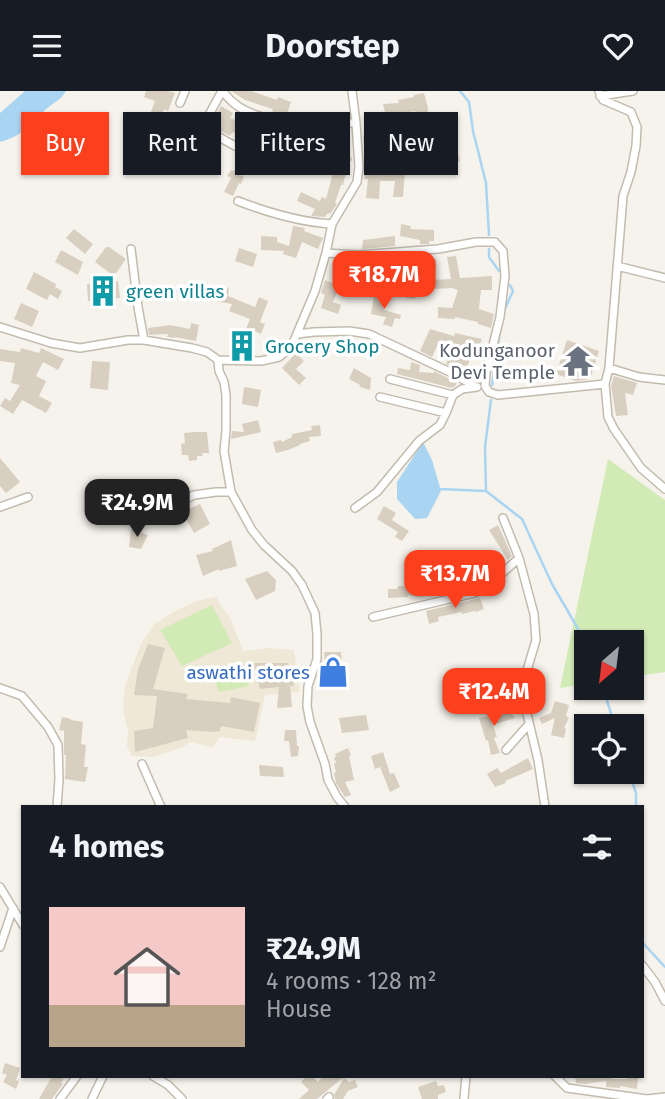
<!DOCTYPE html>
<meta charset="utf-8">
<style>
:root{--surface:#171b24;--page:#242831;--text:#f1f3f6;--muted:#9ea1a6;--accent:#fc3f1d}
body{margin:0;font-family:"Fira Sans",sans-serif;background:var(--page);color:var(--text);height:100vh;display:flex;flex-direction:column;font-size:26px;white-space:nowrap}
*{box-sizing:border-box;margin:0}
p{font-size:23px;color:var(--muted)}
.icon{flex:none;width:38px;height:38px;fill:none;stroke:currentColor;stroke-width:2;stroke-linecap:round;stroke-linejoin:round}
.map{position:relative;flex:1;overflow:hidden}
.panel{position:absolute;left:21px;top:714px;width:623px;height:273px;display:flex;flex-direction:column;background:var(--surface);border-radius:0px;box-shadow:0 2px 5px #0004}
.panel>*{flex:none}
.top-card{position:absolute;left:21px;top:21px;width:623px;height:63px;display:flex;gap:14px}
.needle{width:46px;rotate:208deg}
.buttons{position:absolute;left:574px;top:539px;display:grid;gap:14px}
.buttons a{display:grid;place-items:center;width:70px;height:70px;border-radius:0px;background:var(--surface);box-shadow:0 2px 5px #0004;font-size:35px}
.price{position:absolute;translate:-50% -60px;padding:0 16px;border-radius:14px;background:var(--accent);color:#fff;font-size:23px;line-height:46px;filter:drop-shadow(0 2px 4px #0008)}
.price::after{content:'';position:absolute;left:50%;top:42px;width:21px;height:16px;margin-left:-10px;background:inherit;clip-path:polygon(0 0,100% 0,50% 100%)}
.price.selected{background:#222;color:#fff}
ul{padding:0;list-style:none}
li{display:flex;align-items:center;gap:21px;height:175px;padding:0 28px}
li span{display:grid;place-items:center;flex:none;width:196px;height:140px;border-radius:0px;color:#555}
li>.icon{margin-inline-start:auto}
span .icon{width:84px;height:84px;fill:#fffc;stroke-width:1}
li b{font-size:30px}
h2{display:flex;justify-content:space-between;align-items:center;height:84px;padding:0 28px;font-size:30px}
.chip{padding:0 24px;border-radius:0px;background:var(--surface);box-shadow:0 2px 5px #0004;font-size:24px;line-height:63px}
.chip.selected{background:var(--accent);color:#fff}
header{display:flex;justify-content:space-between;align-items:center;height:91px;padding:0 28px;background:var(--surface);font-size:32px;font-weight:700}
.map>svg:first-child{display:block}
.education{fill:#efe8d6}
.green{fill:#d2eab5}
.water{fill:#a9d4f2}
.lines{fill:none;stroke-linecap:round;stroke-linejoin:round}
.stream{stroke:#a9d4f2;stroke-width:2.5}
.building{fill:#d8cfc1}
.minor-casing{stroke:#c2bbae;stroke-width:10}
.minor{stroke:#fff;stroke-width:7}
.labels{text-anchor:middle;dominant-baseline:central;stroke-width:7;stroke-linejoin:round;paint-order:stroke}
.culture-label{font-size:19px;fill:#0d838f;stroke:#fff;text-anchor:start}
.worship-label{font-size:19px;fill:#5b616d;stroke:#fff;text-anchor:end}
.shop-label{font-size:19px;fill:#366cbe;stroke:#fff;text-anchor:end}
</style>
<header><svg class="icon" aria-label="menu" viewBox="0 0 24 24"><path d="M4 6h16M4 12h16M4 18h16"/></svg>Doorstep<svg class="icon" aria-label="heart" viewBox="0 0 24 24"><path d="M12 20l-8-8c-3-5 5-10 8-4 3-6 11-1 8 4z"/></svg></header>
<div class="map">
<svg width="665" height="1008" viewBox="0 0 665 1008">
<rect width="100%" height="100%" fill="#f6f3ec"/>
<path class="education" d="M216,506L231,529L243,560L268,557L294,559L300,601L265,604L255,650L220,646L213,656L190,651L181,657L153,666L132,665L127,655L128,641L123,617L125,594L141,553L154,533L177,519L196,510Z"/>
<path class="green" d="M608,368L665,409V581L632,586V551H586V593L560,597Z
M212,514L232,552L182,575L160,539Z
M246,576L249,595L219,601L212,581Z"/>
<path class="water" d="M25,0H66C61,9 53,12 45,19C28,35 25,44 0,51V22Z
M423,351L432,369L441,400L427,427L415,428L397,408V391Z"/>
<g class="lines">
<path class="stream" d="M460,0L469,11L473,40L486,92L489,144
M489,158V166L499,180
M504,220L513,200L510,194
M492,294L500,240
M439,398L486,400L522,428L552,493L577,536L586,558
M486,400L485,356L491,309
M603,597L615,635
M629,681L636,702V716
M642,851L665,876"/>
</g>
<path class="building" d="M146,0H168L175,2L168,20L164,18L159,30L149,26L155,10L144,6Z
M231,0H251L277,9L278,6L291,11L287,23H279L272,20L273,18L245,9Z
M424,2L428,17L427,32H415V20L399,23L401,36L389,39L383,13L399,12L398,9L414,6V4Z
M221,15L233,22L230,27L243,33L241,37L255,43L257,35L264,37V38L279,44L277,50L270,48L267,54L232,41L230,45L221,40L214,34L218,25L217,23Z
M371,44V61H375L377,79L394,80L396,69L410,71V69L420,67V65L448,61V60L456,57L460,70L429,75V78L405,80L403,106H393L395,90H380L379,108L366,107L368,88H364L366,76L363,45Z
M325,53L352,67V70L345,68L342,76L347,77L343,94H341L335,112L337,113L331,122L327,123L325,126L311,125L315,118L297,110L301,101L320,110L322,106L326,108L336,70L332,68L334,65L323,63Z
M238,71L245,74L240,84L244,86L241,93L239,92L233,105L224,101L231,87L227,85L231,79L234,80Z
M401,133L411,135L410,138L434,139V150H429V153H420V149L400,145Z
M293,135L305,137L304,140L323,147L318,158L302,151L296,167L283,163L284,160L261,159V145L277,146V151L289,155Z
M74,138L93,153L85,163L66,147Z
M395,145V155L362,158L363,149Z
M106,156H109L126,168L114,185L95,171Z
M239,157L257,163L253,176L235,170Z
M61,159L83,171L78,184L55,171Z
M456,165L460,187L492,185V199H481L479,218L494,223L491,237L478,233V231L455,226V228L438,227V216L452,217L458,199L452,197L432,198V189L451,188L447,166Z
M426,168H436V178L416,177L418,191L415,208L406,207L408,186L394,187L393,175L426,171Z
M34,181L56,193L55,196L62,200L58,208L50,203L47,209L26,198Z
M325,189L340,195L333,211L341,214L338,223L321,217L325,204L321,202Z
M118,190L120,207L88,210L87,193Z
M218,195L229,197L228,205L255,216L259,206L268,210L260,231L265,233L261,243L250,238L246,264L235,263L238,244L243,245L250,228L229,220L232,213L215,210Z
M374,205L386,207L384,219L401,224L400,228L395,227L392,236L383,233L386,226L371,223Z
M21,212L39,220L32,236L14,228Z
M191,232L199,234L196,250L175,246V247L167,246L168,243L149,244L148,237L170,234L190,238Z
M430,238L454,245L455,242L482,248L475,268L471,266L467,276L454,272L453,276L446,273L453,255L439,251L432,266L420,260Z
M567,249L599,260L590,288L576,290L556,283Z
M21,257L39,262L41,257L64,268L58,279L43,271L36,285L46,290L39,305L52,312L46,322L22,309L13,323L0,315L5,307L10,310L20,294L11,292L15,272L0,270V258L20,261Z
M296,262L304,270L296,278L306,287L299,294L282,277Z
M92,270L110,271L108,299L90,297Z
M411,271L420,274L419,281L434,282V280L457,292L456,294L452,297L397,283L398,277L410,279Z
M354,277L371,287L370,299L360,296V294L349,288Z
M614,285L637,292L633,304L625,302L628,324L616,325L611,295Z
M244,296L261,299L258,316L242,313Z
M258,329L261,341L231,348L232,340L244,341L242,333Z
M320,334L321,345L309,346L310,350L300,353V354L288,359L276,362L273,351L281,349L282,351L292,346V343L312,339L311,335Z
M196,341H207L209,362H202L203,365H197V369L189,370L188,364H182L181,353L185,352L184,342Z
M0,367L20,391L6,402L0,395Z
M200,413L210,433L194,442L182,421Z
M384,415L396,422L392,429L409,440L402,450L395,446L398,441L377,428Z
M498,434L512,465L508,469L489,439Z
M131,438L148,444L141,458L129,456Z
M231,449L237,475L219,480V478L203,485L196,464L213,460L212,458Z
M423,464L428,481L410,487L406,472L416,469L415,466Z
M267,480L276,489L275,500L256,509L245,488Z
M432,492H441V493L455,494L454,501L423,505V506L408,504V506L388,507V498H397L398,495H403L432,500Z
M480,507L484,518L476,521L475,520L462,523V521L438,526L439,530L429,533L426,520Z
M148,553L165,557L153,598L188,603L186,608L230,612L231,606L260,612L254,641L221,635L220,640L213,641L186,639L188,647L135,661L134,640L153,637L157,605L134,604L138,578Z
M324,561H341L342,577H325Z
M253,572H288L294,595H290L292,616L277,617L279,596L260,598Z
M555,610L569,614L566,625L569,627L564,637L566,638L564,647L551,644L555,627L542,633L539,627L551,622Z
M508,618L515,627L493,634L497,646L494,647L500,662L491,664L488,649L486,650L479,627L498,624V622Z
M366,624L369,639L342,642L339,627Z
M62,626L71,628V629L83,631L81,653L86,654L84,676H88L85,691L65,688L66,664H64V640L59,639Z
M285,639H296L297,655H299L298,665L291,666L289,650H284Z
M348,657L351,664L349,665L354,689L345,691L351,704L345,706L336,692L334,682L336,681L334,673L336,672L334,667L336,666L335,663Z
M383,661L390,683L394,682L400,696L390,701L380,676L375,678L371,665Z
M528,667L533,678L505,690L506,692L495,696L487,683L497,677L501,682Z
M259,674L283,676L284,686L260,685Z
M5,972L20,977L16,989L19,990L16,998L3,991L7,984L2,982Z
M52,985H60L64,987L61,992L63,993L52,1008H39Z
M307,985H312L318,991L323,985H345L317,1008H299L309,999L301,991Z
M575,985H611L612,988H627V985L638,987L637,998L620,995V997L606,996V990L585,993L576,992Z
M344,987L349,991L355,989L358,996L348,1000L343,1008H335L334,1004Z
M436,990L438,995L444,994L446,1001L438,1004V1008H422L418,996Z"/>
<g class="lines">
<defs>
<path id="minor" d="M222,0L205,31C209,43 225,49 235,55
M352,0L356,32
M599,0L603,9L631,21L637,36L636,55L631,81L623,105L609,277L605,293L608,326L614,338L641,377L665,398
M600,5L633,0
M180,12L185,0
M238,110C269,122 300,131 332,133
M131,158L138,216L144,249
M326,162L358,164L438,158L476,151H495L503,160L505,185L500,226L486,282L485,295L489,301L498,304L605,293
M617,175L665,187
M0,236L51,252L80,257L128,249H144L192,257L207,261L218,269L261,270L279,266L288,259L293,252L315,200L326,162L332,133L357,91L359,76L356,32C316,30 248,39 223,0
M297,243L314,241L349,240L369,243L454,283L476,296
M218,269L219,280L224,291L226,304V340L224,360L231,401L252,439L264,454L292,480L302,494L315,522L317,543V568L308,595L307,615L310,631L325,673L328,689L337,706L345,716
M609,277L639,286L665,289
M390,288L453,304L462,298L477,296
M380,306L446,322
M171,415L194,404L216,401H231
M0,416L28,406
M355,417L377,401L419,350L440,334L446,322L453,304
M503,427L519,467L534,523L536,549L525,586L527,623L538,669L545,716
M373,526L475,502L498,486L519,467
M0,597L22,605L48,636L58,654L59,688L57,716
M506,659L529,633
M142,673L161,716
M0,796L23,834
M0,856L13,817
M642,874L655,891L665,910
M153,985L168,994L182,1008
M555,985L567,997L647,1008L665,1006
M60,1008L77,985
M92,1008L103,985
M327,1008L329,1006
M464,1008L466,985"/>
</defs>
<use href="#minor" class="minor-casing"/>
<use href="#minor" class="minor"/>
</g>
<defs>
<symbol id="building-bare" viewBox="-9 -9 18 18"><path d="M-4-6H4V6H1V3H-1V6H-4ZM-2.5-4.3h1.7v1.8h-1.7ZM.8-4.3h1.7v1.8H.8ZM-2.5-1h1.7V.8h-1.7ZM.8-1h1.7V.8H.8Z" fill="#0f9aa8" stroke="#fff" stroke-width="2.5" paint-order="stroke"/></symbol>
<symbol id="temple-bare" viewBox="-9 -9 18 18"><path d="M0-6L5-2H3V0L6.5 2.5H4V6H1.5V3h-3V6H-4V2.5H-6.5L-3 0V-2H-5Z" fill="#6b7280" stroke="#fff" stroke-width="2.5" paint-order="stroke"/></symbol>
<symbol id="shop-bare" viewBox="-9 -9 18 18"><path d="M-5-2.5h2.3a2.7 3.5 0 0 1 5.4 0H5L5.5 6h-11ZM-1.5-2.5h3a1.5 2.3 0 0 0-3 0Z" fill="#3f7fe0" stroke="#fff" stroke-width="2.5" paint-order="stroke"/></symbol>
</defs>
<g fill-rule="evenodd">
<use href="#building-bare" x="81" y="178" width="44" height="44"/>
<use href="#building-bare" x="220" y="233" width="44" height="44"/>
<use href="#temple-bare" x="556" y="248" width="44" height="44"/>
<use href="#shop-bare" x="311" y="559" width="44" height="44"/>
</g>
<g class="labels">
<g class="culture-label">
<text x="126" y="200">green villas</text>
<text x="265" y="255">Grocery Shop</text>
</g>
<g class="worship-label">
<text x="555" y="259">Kodunganoor<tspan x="555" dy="22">Devi Temple</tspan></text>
</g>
<g class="shop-label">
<text x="310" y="581">aswathi stores</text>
</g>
</g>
</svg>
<div class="buttons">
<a><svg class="needle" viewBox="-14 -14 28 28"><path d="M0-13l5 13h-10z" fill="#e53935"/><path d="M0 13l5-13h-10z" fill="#9ea1a6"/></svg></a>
<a><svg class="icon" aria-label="locate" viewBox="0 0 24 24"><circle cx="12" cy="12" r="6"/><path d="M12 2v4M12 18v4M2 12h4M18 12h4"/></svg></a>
</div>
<b class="price" style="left:384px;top:220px">₹18.7M</b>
<b class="price selected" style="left:137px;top:448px">₹24.9M</b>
<b class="price" style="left:455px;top:519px">₹13.7M</b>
<b class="price" style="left:494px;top:637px">₹12.4M</b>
<div class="top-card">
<a class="chip selected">Buy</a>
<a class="chip">Rent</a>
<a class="chip">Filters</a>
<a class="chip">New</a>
</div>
<section class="panel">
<h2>4 homes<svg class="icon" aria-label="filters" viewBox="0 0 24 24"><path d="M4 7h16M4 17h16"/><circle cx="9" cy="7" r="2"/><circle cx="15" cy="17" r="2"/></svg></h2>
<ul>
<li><span style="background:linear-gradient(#f6c9c9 70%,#b9a48a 0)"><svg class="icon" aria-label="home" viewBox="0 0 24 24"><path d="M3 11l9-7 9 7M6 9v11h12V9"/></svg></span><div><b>₹24.9M</b><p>4 rooms · 128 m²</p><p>House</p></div></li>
</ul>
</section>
</div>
